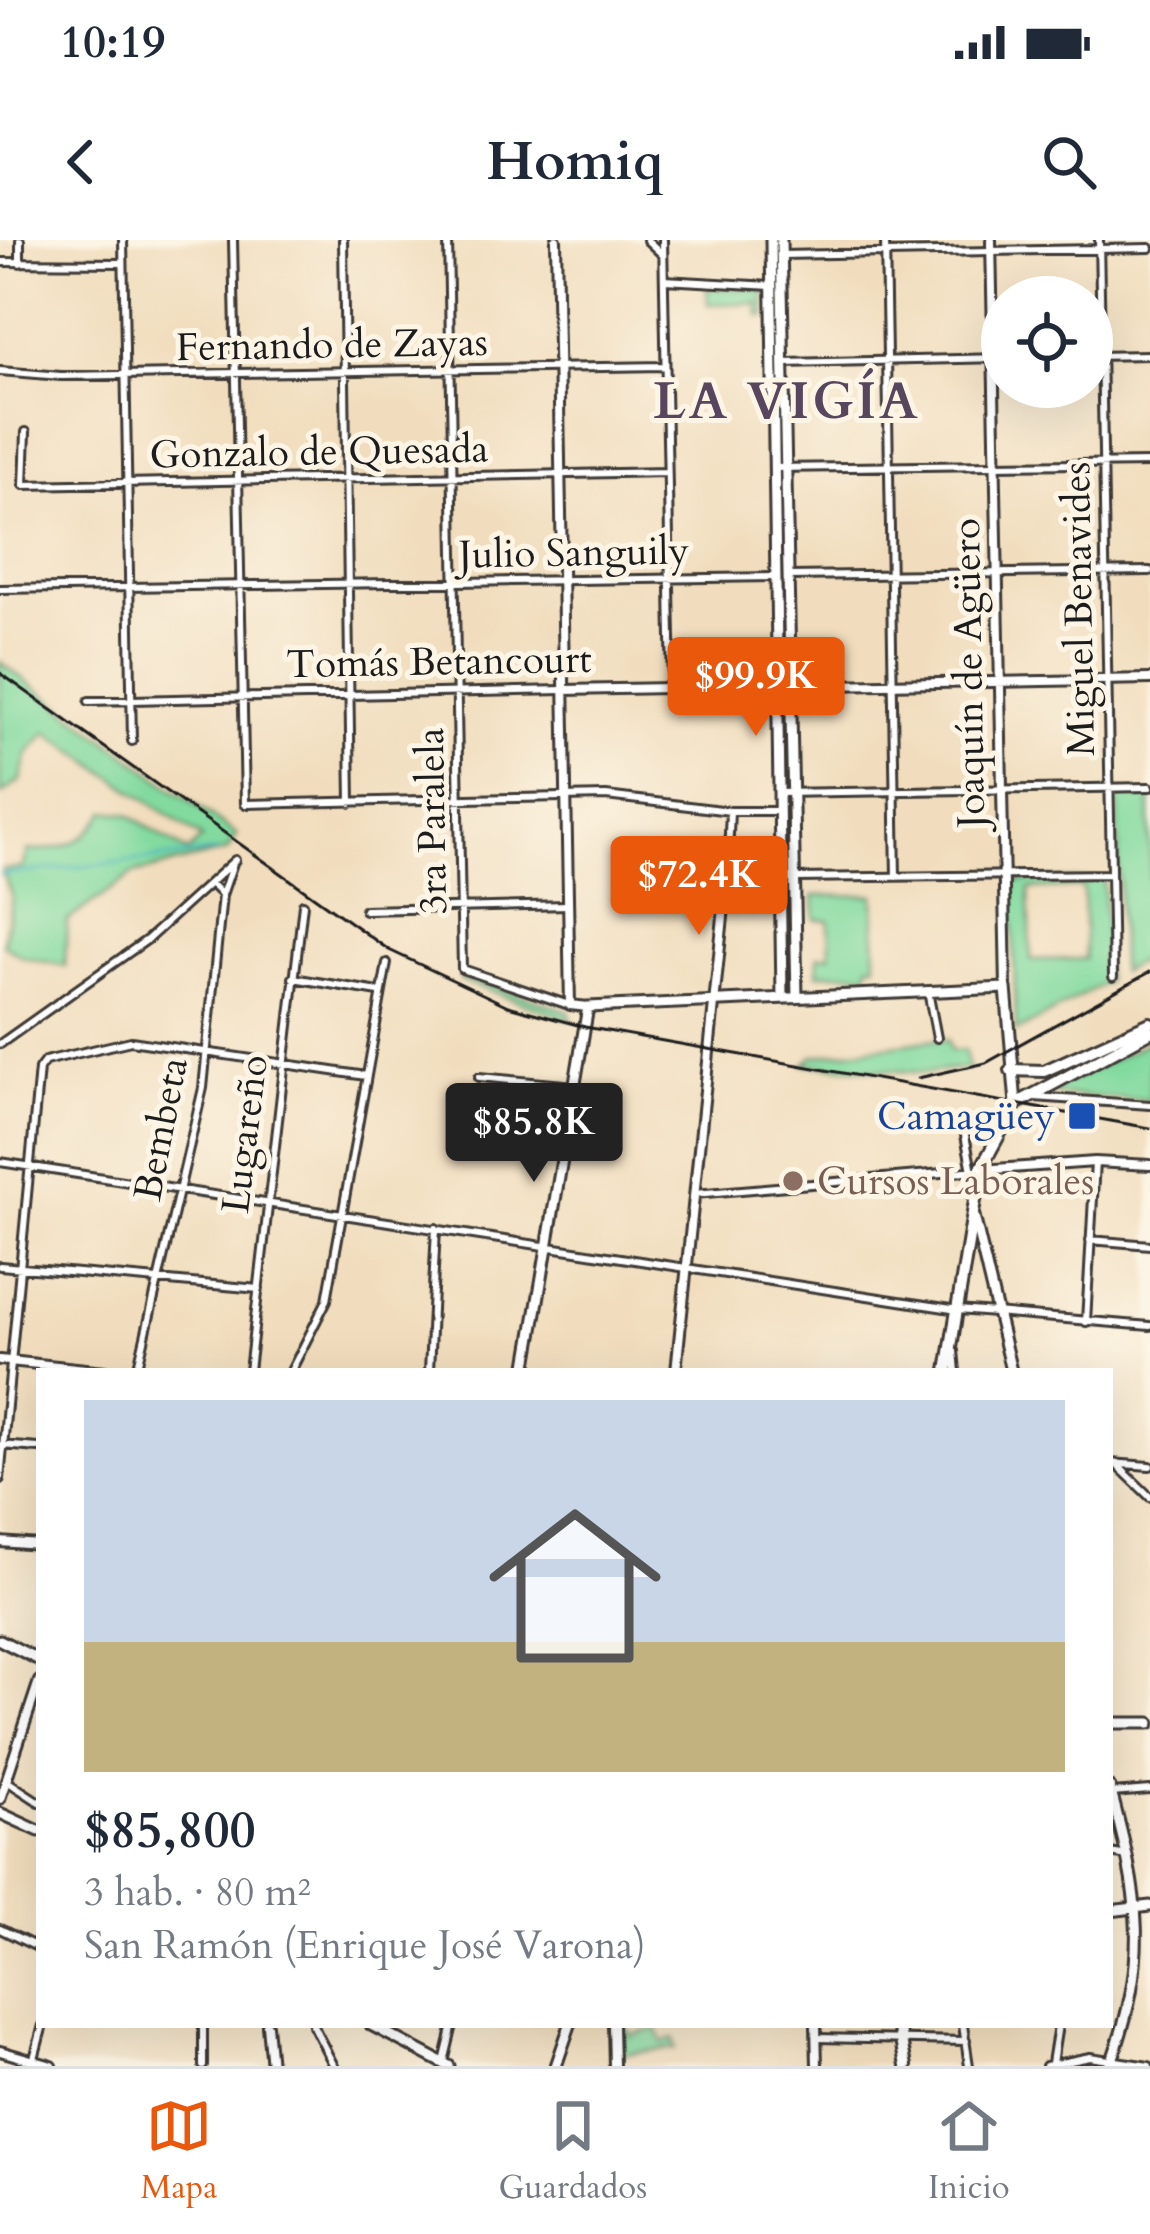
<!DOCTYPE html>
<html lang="es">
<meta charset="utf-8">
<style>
:root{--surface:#fff;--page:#f2f2f3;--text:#1f2937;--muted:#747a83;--line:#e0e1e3;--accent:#ea580c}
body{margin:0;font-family:Cardo,serif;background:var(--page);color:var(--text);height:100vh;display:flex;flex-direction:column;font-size:45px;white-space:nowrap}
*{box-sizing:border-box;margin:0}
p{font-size:39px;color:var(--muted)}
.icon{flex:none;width:66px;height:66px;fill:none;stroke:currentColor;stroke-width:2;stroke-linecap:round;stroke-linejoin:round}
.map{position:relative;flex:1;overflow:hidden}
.sheet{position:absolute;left:36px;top:1128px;width:1077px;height:660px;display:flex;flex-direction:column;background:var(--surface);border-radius:0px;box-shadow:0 12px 48px #0002}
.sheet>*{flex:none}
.fabs{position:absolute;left:981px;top:36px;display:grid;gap:24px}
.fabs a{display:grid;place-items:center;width:132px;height:132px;border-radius:50%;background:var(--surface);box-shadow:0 12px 48px #0002;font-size:60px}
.price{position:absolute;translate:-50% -102px;padding:0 27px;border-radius:12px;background:var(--accent);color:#fff;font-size:39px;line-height:78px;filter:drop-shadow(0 3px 6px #0008)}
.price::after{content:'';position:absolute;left:50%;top:72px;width:36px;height:27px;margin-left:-18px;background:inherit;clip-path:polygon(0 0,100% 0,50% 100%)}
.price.on{background:#222;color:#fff}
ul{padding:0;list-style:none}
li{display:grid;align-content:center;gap:24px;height:636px;padding:0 48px}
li+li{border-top:3px solid var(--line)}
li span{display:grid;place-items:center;height:372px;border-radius:0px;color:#555}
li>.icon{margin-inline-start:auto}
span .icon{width:216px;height:216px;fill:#fffc;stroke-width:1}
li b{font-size:51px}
.status{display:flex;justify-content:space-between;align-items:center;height:84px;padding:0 60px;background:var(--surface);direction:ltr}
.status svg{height:33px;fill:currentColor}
header{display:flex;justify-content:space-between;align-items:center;height:156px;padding:0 48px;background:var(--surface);font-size:54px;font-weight:800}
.tabs{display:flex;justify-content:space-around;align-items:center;height:168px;border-top:3px solid var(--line);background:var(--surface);font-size:33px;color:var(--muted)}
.tabs a{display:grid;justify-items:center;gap:6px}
.tabs .on{color:var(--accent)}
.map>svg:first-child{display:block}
.green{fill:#82da9f;stroke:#4f7b5e;stroke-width:3;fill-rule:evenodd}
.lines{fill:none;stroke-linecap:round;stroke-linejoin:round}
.stream{stroke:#45b4bf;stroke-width:3}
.minor-casing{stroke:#3c3934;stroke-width:12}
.tertiary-casing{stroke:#3c3934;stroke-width:14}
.secondary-casing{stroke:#3c3934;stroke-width:15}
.primary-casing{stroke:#3c3934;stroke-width:16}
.minor{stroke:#fff;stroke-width:6}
.tertiary{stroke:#fff;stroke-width:8}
.secondary{stroke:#fff;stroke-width:9}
.primary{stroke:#fff;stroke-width:10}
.rail{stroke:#1c1c1c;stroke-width:3}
.transit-dot{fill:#1a4fb4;stroke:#fcf5e5;stroke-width:4.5}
.education-dot{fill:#8d6e63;stroke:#fcf5e5;stroke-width:4.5}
.labels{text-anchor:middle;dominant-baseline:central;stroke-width:10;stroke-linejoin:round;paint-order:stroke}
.street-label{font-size:39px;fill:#1c1c1c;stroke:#fcf5e5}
.transit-label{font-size:39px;fill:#164399;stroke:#fcf5e5;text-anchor:end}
.education-label{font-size:39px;fill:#785e54;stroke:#fcf5e5;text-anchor:start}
.district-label{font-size:51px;font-weight:bold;letter-spacing:3px;fill:#57465d;stroke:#fcf5e5}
</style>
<div class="status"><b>10:19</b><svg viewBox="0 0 49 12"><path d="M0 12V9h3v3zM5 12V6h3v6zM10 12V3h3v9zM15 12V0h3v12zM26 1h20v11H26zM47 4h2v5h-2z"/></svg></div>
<header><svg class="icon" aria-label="back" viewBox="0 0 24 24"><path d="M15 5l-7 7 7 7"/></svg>Homiq<svg class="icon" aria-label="search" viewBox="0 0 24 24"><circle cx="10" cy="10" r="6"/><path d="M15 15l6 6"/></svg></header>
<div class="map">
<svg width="1150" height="1826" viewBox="0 0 1150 1826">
<rect width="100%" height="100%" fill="#fcf5e5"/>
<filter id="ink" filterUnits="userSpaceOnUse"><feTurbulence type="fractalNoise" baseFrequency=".00833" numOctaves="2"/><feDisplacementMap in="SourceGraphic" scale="24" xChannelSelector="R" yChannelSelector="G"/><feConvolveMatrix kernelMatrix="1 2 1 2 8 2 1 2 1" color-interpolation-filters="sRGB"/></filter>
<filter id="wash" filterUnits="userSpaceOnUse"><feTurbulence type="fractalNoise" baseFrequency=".004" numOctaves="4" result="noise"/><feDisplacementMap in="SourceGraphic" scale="48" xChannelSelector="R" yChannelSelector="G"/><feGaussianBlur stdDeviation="2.7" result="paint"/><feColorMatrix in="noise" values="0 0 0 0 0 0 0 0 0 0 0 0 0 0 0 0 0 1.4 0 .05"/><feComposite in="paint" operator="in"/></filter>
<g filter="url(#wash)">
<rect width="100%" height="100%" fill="#f1ddbd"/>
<path class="green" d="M707,48L764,49L765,76H759L758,63L708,64Z
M0,422L237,595L227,611L133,634L67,681L65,726L23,717L3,704L12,658L2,630L23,628L28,611C64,611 86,602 106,571L128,574L188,612L202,598L47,492L28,513L21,540L0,555Z
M1118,555H1150V715L1120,732Z
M1104,639L1106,742L1016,792L1012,641ZM1083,647L1085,719L1031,720L1029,649Z
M874,655L876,724H869L868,733H818V716L830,715L829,680L815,679L814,656Z
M463,735L569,771L571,780L460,740Z
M930,800H948L951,811L965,810L968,828L927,833L805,824L814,816Z
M1150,801V860L1057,855L1055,849Z
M619,1785H628L630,1796L657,1788L663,1802L674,1798L676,1808L620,1814Z"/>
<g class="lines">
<path class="stream" d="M0,635L217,612"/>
</g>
</g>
<g filter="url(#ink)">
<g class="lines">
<defs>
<path id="minor" d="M20,0V23
M123,0L132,501
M233,0L245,564L606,556L730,571H779
M343,0L351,563
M448,0L462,729L569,765
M647,0L663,15
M663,0L672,447
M885,0L896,637
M1099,0L1113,737
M781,15L1150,8
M0,22L122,23
M664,40L772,46
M1092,116L1150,115
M784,123L1002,118
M0,131L61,136L665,126
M26,192L24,245L667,232
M775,228L1150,223
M788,336L1150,331
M0,349L774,337
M89,461L564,450
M779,553L1150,547
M727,638L730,571
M795,638L1111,634
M222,655L233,623
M365,670L569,665
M293,738L379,752
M928,751L937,798
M0,804L148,699L235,620
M479,837L575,846
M1034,857L1150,865
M964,890L972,931
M0,922L958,1070L1150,1086
M694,954L978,930
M1090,1000L1150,1005
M0,1026L259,1049
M1086,1082L1095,922
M954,1111L956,1131
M137,1131L203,848L222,655L211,644
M249,1131L303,664
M291,1131L327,1060L387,723
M429,1131L436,988
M1,1205L39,1208
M1110,1223L1150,1226
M1116,1224L1150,1257
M0,1239L39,829L45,821L131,801L366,836
M7,1541L39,1562
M1112,1553L1150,1550
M1110,1613L1128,1616
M0,1689L39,1708
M203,1785V1826
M313,1785L334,1826
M963,1785L969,1826
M816,1798L966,1801
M444,1822L453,1785
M1052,1823L1058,1785
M32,1826L43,1785
M1046,1826L1090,1817L1149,1826"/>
<path id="tertiary" d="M556,0L570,765L588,767
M991,0L1006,748
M564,450L1150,439
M980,930L1095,922L1150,925
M0,1120L105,1131
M676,1131L727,638H791
M0,1302L39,1305
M0,1559L39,1441
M267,1785L271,1826
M613,1785L614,1826
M816,1785L817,1826
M0,1811L52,1826"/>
<path id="secondary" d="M771,0L782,757
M781,0L797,757
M974,976L1011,1131
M526,1131L588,767L1006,748L1016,864
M0,1400L39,1420
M1110,1483H1150
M1110,1548C1140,1659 1150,1716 1110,1826
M0,1573L39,1591
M1110,1671L1150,1666
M371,1785L449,1826
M556,1826L570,1785"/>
<path id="primary" d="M1011,830L1044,831L1150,783
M947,1131L980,930L1016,864L1150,792
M898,1785L906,1826"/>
</defs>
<use href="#minor" class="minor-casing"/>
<use href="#tertiary" class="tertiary-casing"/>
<use href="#secondary" class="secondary-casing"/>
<use href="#primary" class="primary-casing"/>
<use href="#minor" class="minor"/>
<use href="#tertiary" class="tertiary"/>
<use href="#secondary" class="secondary"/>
<use href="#primary" class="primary"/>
<path class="rail" d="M0,433L389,710L508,766L585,787L1150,888
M918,838L986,823L1150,732"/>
</g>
</g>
<rect class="transit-dot" x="1067" y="861" width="30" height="30" rx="6"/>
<circle class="education-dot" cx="793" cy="941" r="12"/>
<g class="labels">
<g class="street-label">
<text transform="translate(332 105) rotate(-1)">Fernando de Zayas</text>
<text transform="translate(319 212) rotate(-1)">Gonzalo de Quesada</text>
<text transform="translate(574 313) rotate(-1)">Julio Sanguily</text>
<text transform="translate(1079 369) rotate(-91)">Miguel Benavides</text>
<text transform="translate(439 422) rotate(-1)">Tomás Betancourt</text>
<text transform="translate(969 433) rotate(-91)">Joaquín de Agüero</text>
<text transform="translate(432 581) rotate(-91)">3ra Paralela</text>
<text transform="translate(161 889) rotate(-79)">Bembeta</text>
<text transform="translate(245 894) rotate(-83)">Lugareño</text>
</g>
<g class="transit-label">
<text x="1055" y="876">Camagüey</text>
</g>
<g class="education-label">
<text x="817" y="941">Cursos Laborales</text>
</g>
<g class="district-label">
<text x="787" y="162">LA VIGÍA</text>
</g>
</g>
</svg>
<div class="fabs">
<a><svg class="icon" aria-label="locate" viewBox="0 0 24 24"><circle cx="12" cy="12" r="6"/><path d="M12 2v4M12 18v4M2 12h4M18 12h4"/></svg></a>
</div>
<b class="price" style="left:756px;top:499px">$99.9K</b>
<b class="price" style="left:699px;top:698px">$72.4K</b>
<b class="price on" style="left:534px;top:945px">$85.8K</b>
<section class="sheet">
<ul>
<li><span style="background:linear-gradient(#c9d6e8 65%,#c2b280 0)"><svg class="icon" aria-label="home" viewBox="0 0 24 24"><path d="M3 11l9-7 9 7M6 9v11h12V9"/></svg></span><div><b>$85,800</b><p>3 hab. · 80 m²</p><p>San Ramón (Enrique José Varona)</p></div></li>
</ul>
</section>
</div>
<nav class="tabs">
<a class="on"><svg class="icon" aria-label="map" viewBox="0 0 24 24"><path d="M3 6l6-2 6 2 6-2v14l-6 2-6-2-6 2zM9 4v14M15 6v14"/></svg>Mapa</a>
<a><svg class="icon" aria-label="saved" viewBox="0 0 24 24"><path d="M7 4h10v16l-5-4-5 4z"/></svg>Guardados</a>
<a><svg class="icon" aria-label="home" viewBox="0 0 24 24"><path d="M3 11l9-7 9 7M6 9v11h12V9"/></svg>Inicio</a>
</nav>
